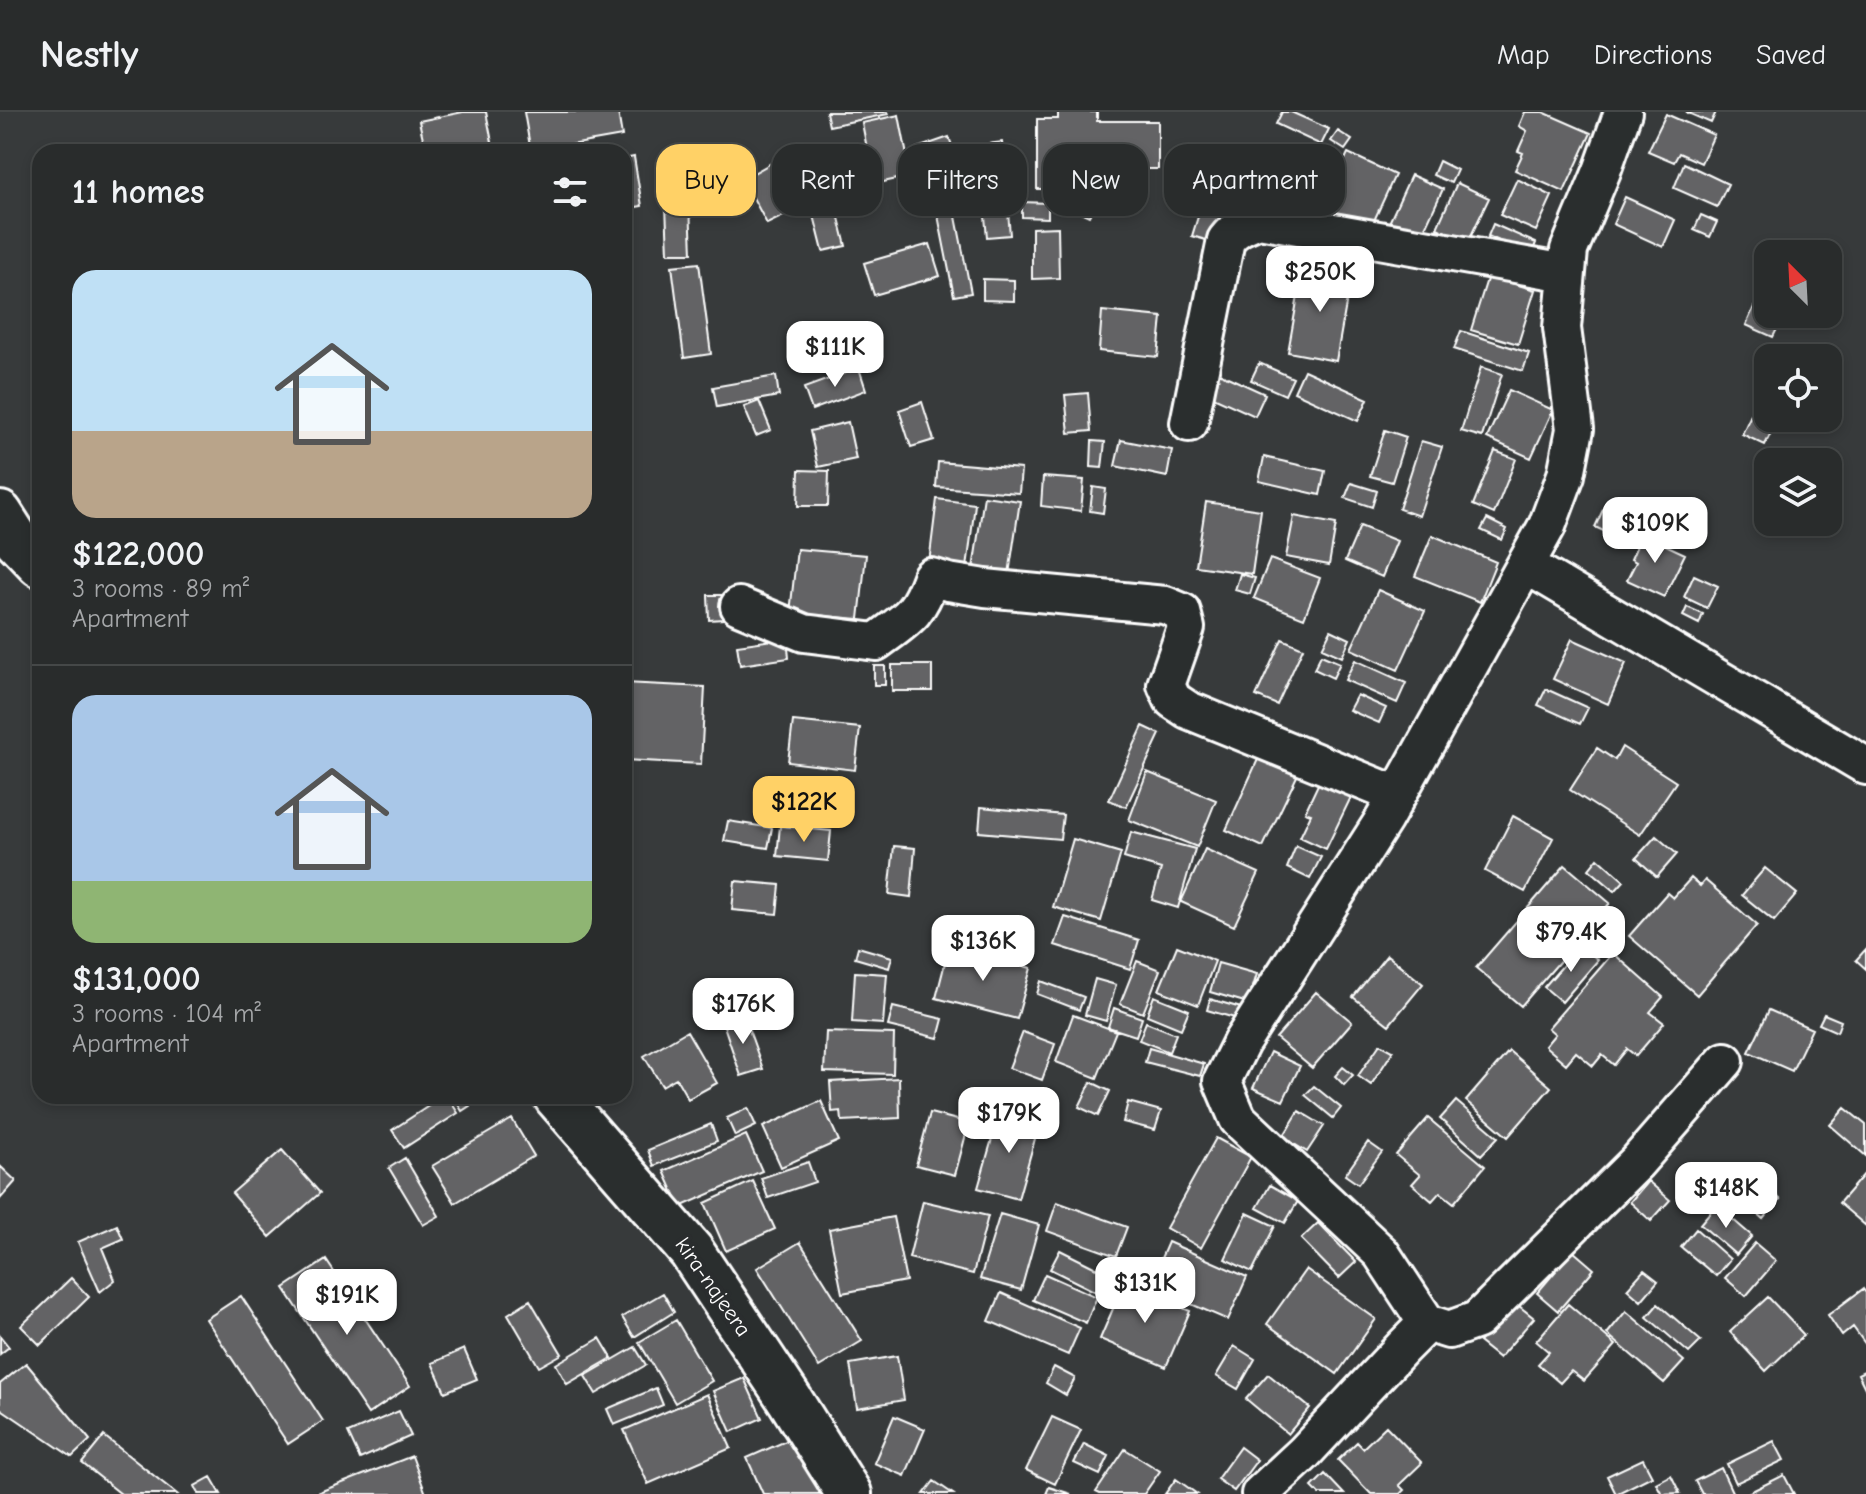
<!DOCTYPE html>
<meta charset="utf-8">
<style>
:root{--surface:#292c2c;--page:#313434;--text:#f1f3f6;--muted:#a5a7a9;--line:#454848;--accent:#ffd166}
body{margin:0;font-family:"Comic Neue",sans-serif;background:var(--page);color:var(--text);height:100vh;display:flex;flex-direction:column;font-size:30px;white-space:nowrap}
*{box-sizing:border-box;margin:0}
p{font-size:26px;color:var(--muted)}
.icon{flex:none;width:44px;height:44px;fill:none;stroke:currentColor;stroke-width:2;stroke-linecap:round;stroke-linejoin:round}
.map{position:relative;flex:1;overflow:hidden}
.panel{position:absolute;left:32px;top:32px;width:600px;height:960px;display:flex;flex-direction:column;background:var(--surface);border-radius:24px;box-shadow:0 4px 12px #0003,0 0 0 2px var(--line)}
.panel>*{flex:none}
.top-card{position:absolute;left:656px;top:32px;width:760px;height:72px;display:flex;gap:16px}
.needle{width:52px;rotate:336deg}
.fabs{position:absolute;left:1754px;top:128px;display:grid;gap:16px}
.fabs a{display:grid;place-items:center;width:88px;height:88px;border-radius:16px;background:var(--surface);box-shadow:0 4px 12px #0003,0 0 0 2px var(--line);font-size:40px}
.price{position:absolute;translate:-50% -68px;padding:0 18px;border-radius:16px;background:#fff;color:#222;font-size:26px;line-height:52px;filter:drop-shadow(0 2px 4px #0008)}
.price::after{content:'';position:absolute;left:50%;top:48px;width:24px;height:18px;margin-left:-12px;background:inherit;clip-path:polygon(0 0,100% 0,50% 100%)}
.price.current{background:var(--accent);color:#111}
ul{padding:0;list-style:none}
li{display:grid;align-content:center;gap:16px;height:424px;padding:0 40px}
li+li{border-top:2px solid var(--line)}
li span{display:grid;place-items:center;height:248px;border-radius:24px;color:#555}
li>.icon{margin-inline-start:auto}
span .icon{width:144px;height:144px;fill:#fffc;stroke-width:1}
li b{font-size:34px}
h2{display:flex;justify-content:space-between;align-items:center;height:96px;padding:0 40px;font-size:34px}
.pill{padding:0 28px;border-radius:24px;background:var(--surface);box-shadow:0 4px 12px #0003,0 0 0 2px var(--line);font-size:28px;line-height:72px}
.pill.current{background:var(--accent);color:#111}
header{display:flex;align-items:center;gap:48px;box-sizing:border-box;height:112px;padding:0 40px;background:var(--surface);border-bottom:2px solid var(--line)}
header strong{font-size:38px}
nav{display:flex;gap:44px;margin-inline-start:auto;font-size:28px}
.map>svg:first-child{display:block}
.building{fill:#636465;stroke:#fff;stroke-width:2}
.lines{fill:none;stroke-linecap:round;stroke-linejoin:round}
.minor-casing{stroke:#fff;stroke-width:42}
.tertiary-casing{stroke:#fff;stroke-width:50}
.minor{stroke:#2a2d2e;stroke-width:36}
.tertiary{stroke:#2a2d2e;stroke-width:44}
.labels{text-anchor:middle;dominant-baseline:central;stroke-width:8;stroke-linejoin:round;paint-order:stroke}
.street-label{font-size:22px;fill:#fff;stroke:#2a2d2e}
</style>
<header>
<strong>Nestly</strong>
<nav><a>Map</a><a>Directions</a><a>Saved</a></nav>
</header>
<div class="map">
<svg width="1866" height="1382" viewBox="0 0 1866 1382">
<rect width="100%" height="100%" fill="#373a3b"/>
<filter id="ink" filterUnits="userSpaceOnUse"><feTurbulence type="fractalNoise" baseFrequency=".0125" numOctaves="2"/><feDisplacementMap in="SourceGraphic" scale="16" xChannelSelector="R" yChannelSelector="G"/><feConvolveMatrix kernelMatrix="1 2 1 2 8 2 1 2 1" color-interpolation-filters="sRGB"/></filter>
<g filter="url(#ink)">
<path class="building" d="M463,0H486L494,40H426L419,9Z
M524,0H618L622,24L531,40Z
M826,0H887L888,2L829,14Z
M1058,0H1097V9H1158V57H1070L1069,77H1037V7H1058Z
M1282,0H1291L1329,17L1321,33L1276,12Z
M1525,0H1543L1591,21L1564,80L1515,58L1523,41L1518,39L1527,19L1519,14Z
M1686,0H1716L1711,11Z
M1666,2L1714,23L1701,51L1679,41L1674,50L1648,39Z
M899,3L911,64L874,72L862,11Z
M1338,19L1352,28L1345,38L1331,29Z
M949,25L960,57L928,67L917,36Z
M1002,30L1010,123L987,125L978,33Z
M735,40L738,64L717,66L714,42Z
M823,41L846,134L823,139L800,48Z
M1348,41L1395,63L1366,126L1306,98L1314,81L1322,85L1329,69L1334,71Z
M634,45L642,94L624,97V47Z
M782,45L804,94L767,112L743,67Z
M708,46L709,66L671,67L670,48Z
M1293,48L1315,58L1292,107L1270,97Z
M1439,49L1457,58L1451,71L1433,63Z
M1022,51L1025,72L1014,73L1013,52Z
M1684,51L1728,72L1717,95L1674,76Z
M1411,63L1443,77L1420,127L1388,113Z
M1517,67L1552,84L1536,119L1500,103Z
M681,71L685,87L666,91L661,75Z
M1457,71L1489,86L1468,130L1437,116Z
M950,74L971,181L954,184L933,78Z
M1077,78L1098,86L1089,104L1069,95Z
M1625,85L1675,108L1663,135L1613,112Z
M1022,90L1048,91V106L1022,105Z
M690,93L692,141H668L666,94Z
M1201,95L1222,101L1213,130L1192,124Z
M1701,103L1717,110L1710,125L1694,118Z
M1493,112L1536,131L1531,143L1488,124Z
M1058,115L1059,166L1032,167V116Z
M930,132L940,164L874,183L864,151Z
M699,151L711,242L684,246L672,154Z
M1303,156L1351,164L1336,249L1288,240Z
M1488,164L1535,178L1518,232L1471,218Z
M983,167L1014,168V189L983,188Z
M1754,195L1782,207L1773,225L1746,213Z
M1102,199L1162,205L1158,245L1099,239Z
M1461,219L1529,241L1523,259L1454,237Z
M1259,251L1293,266L1285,283L1251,268Z
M1481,255L1502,262L1482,325L1461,319Z
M859,256L866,278L812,298L804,276Z
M1210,257L1265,282L1255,304L1200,279Z
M1304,258L1368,287L1358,309L1294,280Z
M776,264L779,284L717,295L713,275Z
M1509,278L1553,298L1531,346L1487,326Z
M1088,281L1091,319L1069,321L1065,283Z
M759,289L771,318L756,324L744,295Z
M922,290L934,328L911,335L899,298Z
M1755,294L1768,300V306H1778L1765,333L1742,322Z
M848,310L856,347L818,355L810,319Z
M1385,318L1406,325L1392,370L1370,364Z
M1121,328L1172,338L1167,365L1115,354Z
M1092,329L1105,330L1102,356L1091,355Z
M1421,329L1442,335L1419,404L1399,397Z
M1495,339L1516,347L1494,402L1473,393Z
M1264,345L1325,359L1320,383L1259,369Z
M938,350L1021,357L1019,381L936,375Z
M799,358L829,359L828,394H798Z
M1043,365L1084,368L1081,399L1041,394Z
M1351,371L1377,379L1372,395L1345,386Z
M1093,375L1106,377L1103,401L1090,399Z
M984,384L1020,389L1009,462L973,457Z
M937,387L975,392L967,456L929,451Z
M1608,387L1643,404L1631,432L1595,415Z
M1206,390L1261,398L1252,462L1196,454Z
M1294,404L1336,412L1329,453L1286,445Z
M1487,407L1507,417L1502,428L1481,418Z
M1360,414L1397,429L1382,465L1345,449Z
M1642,422L1685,442L1664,485L1627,468L1636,450L1631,447Z
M1432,423L1496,450L1480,490L1415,464Z
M797,437L866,443L859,507L790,501Z
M1270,447L1320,466L1304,506L1254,486Z
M1240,462L1255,466L1250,482L1235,478Z
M1694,463L1718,474L1707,496L1684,485Z
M1378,478L1425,499L1398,558L1351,537Z
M708,483H723V507L709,508Z
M1687,495L1703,502L1699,512L1683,504Z
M1331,518L1350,527L1342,545L1322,536Z
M787,526L789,546L740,553L737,533Z
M1282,527L1303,536L1277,593L1256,584Z
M1572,527L1626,551L1608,592L1553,567Z
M1321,543L1340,551L1333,566L1314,557Z
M1355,548L1406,571L1397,591L1345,568Z
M892,553H932V579H892Z
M874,554H885V573H874Z
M624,571L705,575L701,652L624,648Z
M1546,577L1588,596L1580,612L1538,593Z
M1357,583L1386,596L1379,611L1349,598Z
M793,609L860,616L855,658L788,650Z
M1143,614L1160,622L1126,695L1109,688Z
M1622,635L1676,670L1640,723L1570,678L1597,636L1615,648Z
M1259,645L1298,662L1263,735L1226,718Z
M1147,660L1216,688L1197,735L1129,708Z
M1320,668L1352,683L1326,737L1300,725L1311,702L1305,700Z
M981,695L1063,703L1060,727L979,720Z
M1513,704L1553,726L1525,780L1485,759Z
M728,709L772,716L768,736L724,729Z
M780,714L831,719L828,749L777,744Z
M1131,720L1195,737L1178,796L1152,788L1161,757L1124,746Z
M1656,724L1677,742L1657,765L1636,746Z
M1073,727L1121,741L1101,809L1053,795Z
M894,734L915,736L911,785L889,782Z
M1296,734L1321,745L1310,767L1287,756Z
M1205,737L1259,761L1234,814L1181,790Z
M1598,746L1624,769L1615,779L1589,757Z
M1565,753L1610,791L1521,894L1476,856Z
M1765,756L1797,782L1774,809L1742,783Z
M1691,766L1700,774L1705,768L1757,813L1697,883L1629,824L1667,781L1673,786Z
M735,769L780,773L777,802L732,798Z
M1065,805L1139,828L1130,857L1055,833Z
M1581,833L1598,848L1562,890L1544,875Z
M1177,834L1215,849L1198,893L1159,878Z
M858,835L892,845L889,856L855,846Z
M949,835L1031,856L1017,907L936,886Z
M1866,837V857L1856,848Z
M1613,841L1663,885L1650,900L1664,911L1636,944L1627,937L1614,953L1602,943L1593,954L1576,940L1566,952L1545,934L1555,922L1548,916Z
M1387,843L1423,872L1389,913L1353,885Z
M1137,849L1160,858L1143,901L1120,892Z
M1218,851L1257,862L1248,891L1210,880Z
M855,860L887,862L883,912L852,910Z
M1095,867L1116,873L1106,909L1085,903Z
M1041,869L1084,885L1079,898L1037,882Z
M1316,880L1352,910L1312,956L1276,926Z
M1154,884L1189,898L1181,917L1147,903Z
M1210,887L1241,896L1238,907L1207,898Z
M893,895L943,907L938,926L888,914Z
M1114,896L1142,906L1136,924L1108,915Z
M1769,898L1812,917L1792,959L1749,940Z
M1824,902L1841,909L1837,920L1819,912Z
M1073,903L1116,919L1097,966L1056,950Z
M744,904L763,957L741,964L723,911Z
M1146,910L1176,922L1169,940L1139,928Z
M687,919L717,971L688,987L676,966L662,974L644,944Z
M826,920L894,922L893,962L824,960Z
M1023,920L1055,932L1042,968L1009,956Z
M1380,932L1393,939L1371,973L1358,964Z
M1149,936L1204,952L1200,964L1145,950Z
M1509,939L1551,975L1508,1025L1466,989Z
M1270,940L1300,954L1283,989L1253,976Z
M1343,955L1353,963L1344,973L1335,964Z
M899,966L900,1006L842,1009L841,999L832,1000L830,970Z
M1091,970L1110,979L1098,1004L1079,995Z
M1314,974L1341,996L1333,1006L1305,983Z
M444,984H447L458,1001L404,1036L392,1018Z
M453,984H481L482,986L462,999Z
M821,989L839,1029L781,1055L763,1015Z
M1456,989L1498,1025L1481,1043L1440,1007Z
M1128,990L1161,999L1155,1018L1123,1010Z
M748,996L756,1014L735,1024L727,1006Z
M1845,996L1866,1013V1044L1830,1013Z
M1000,999L1040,1009L1018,1087L978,1076Z
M1299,999L1324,1014L1307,1040L1283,1025Z
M930,1001L969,1011L955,1063L916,1053Z
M1428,1006L1485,1054L1454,1091L1440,1080L1432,1089L1412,1072L1420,1063L1396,1043Z
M512,1007L534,1044L455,1091L432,1054Z
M711,1012L717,1029L654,1054L648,1038Z
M746,1023L762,1059L680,1095L664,1059Z
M1216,1026L1251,1045L1201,1136L1166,1116Z
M1368,1030L1382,1040L1358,1072L1345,1063Z
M282,1038L320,1081L270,1125L232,1081Z
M405,1046L439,1104L423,1113L389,1056Z
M808,1050L815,1070L768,1086L761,1066Z
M0,1054L16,1069L0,1087Z
M1866,1060V1114L1839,1091Z
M1757,1067L1780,1087L1763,1107L1740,1087Z
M753,1069L775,1117L726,1139L705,1091Z
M1648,1069L1670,1088L1651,1109L1630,1090Z
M1270,1073L1298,1089L1285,1111L1257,1096Z
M923,1089L988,1104L973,1162L909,1146Z
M1057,1090L1127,1115L1116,1144L1047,1119Z
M1716,1093L1752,1124L1736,1143L1700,1112Z
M1247,1101L1275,1114L1252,1160L1225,1147Z
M1000,1102L1039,1113L1021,1178L980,1167Z
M893,1105L906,1169L842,1181L829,1117Z
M1318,1111L1356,1150L1339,1166L1301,1127Z
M117,1113L123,1127L102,1136L115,1168L100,1180L78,1130Z
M1696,1117L1730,1147L1716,1164L1681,1135Z
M800,1130L862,1229L819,1255L757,1156Z
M1168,1130L1247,1165L1228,1208L1149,1174Z
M1755,1131L1776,1149L1746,1184L1725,1166Z
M1060,1138L1106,1161L1096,1180L1050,1157Z
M1573,1139L1594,1157L1558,1199L1537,1181Z
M326,1148L410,1274L368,1302L284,1176Z
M1306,1157L1376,1207L1337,1262L1267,1212Z
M1644,1158L1658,1169L1641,1189L1627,1177Z
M1045,1162L1097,1185L1086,1211L1033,1188Z
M71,1166L89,1185L40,1233L21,1214Z
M1124,1171L1190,1199L1166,1255L1100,1227Z
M1863,1177L1866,1181V1233L1853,1215L1842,1224L1828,1203Z
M663,1181L674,1200L634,1225L622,1205Z
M1001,1181L1080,1216L1068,1243L989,1209Z
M241,1184L323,1309L288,1332L206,1207Z
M1768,1185L1804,1223L1766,1259L1730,1220Z
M530,1188L562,1242L539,1255L508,1202Z
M1514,1190L1534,1206L1499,1246L1479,1230Z
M1568,1192L1616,1233L1584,1269L1571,1259L1560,1271L1538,1252L1549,1240L1536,1229Z
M1658,1192L1701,1229L1689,1241L1647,1205Z
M1626,1199L1684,1249L1664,1271L1607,1222Z
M676,1208L712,1269L675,1291L639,1230Z
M0,1224L9,1235L0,1242Z
M600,1226L612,1246L567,1272L556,1252Z
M1234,1234L1255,1247L1238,1277L1216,1264Z
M635,1235L646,1253L596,1282L585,1264Z
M464,1237L477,1267L445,1280L432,1251Z
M897,1244L904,1288L857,1296L850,1252Z
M26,1251L90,1328L72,1345L0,1296V1272Z
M1054,1255L1075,1266L1066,1283L1046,1271Z
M1866,1258V1278L1858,1262Z
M1268,1262L1310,1296L1288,1322L1246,1287Z
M744,1266L762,1306L731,1320L713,1279Z
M656,1276L663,1293L614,1313L607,1297Z
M707,1282L731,1336L648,1372L624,1318Z
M399,1299L411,1324L360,1347L348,1321Z
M894,1304L925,1317L905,1364L874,1351Z
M1052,1305L1081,1318L1055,1372L1026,1358Z
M1386,1314L1422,1351L1399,1373L1404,1378L1400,1382H1371L1338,1348L1357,1330L1363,1336Z
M104,1324L177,1382H121L82,1351Z
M795,1325L820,1382H763L747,1346Z
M1774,1329L1784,1348L1736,1371L1727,1352Z
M1084,1332L1109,1344L1100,1363L1074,1351Z
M1240,1335L1257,1348L1234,1379L1217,1367Z
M1125,1337L1160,1359L1144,1382H1100L1096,1380Z
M412,1344L426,1382H314Z
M1643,1347L1652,1364L1616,1382L1607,1364Z
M1721,1356L1733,1382H1702L1695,1369Z
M1325,1362L1344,1382H1319L1312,1375Z
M1671,1363L1680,1381L1662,1382L1656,1371Z
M1784,1363L1794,1382H1746Z
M211,1365L221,1382H199L195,1374Z
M1176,1367L1197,1382H1165Z
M934,1369L953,1382H924Z
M1049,1375L1071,1382H1046Z"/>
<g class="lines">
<defs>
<path id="minor" d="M1189,311L1226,128C1235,116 1244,113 1259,107L1566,161
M1526,453L1866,654
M739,494L804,521L876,530C908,506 917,504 931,465L948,470L985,476L1165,493L1182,500L1186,516L1166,573L1173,588L1188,598L1397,683
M1427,1211L1449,1218L1477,1208L1637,1050L1725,949
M1260,1382L1304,1341L1403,1235L1427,1211L1381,1141L1238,1007L1222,969L1241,931L1384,707L1547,414L1566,363L1575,317L1562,216L1569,138L1602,59L1623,0"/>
<path id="tertiary" d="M0,402L16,427L40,452
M556,984L691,1139L790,1288L849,1382"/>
</defs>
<use href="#minor" class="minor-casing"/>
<use href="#tertiary" class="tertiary-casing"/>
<use href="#minor" class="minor"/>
<use href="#tertiary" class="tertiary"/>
</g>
</g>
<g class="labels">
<g class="street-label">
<text transform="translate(713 1175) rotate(55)">kira-najeera</text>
</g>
</g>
</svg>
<div class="fabs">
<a><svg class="needle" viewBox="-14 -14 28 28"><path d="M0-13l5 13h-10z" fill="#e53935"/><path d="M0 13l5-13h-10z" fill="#a5a7a9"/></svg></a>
<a><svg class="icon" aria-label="locate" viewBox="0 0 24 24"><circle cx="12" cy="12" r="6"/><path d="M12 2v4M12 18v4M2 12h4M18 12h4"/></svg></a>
<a><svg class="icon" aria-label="layers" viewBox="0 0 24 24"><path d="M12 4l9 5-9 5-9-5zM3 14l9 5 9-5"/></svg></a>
</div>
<b class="price" style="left:1320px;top:202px">$250K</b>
<b class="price" style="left:835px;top:277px">$111K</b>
<b class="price" style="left:1655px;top:453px">$109K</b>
<b class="price current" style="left:804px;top:732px">$122K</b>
<b class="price" style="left:1571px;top:862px">$79.4K</b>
<b class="price" style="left:983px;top:871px">$136K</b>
<b class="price" style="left:743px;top:934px">$176K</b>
<b class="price" style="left:1009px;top:1043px">$179K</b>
<b class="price" style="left:1726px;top:1118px">$148K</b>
<b class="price" style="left:1145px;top:1213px">$131K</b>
<b class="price" style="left:347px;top:1225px">$191K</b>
<div class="top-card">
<a class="pill current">Buy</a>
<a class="pill">Rent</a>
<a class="pill">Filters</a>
<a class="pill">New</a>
<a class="pill">Apartment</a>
</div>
<section class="panel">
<h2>11 homes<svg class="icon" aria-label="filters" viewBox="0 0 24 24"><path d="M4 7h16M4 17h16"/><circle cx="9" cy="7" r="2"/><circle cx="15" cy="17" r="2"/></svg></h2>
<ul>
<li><span style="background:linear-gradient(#bfe0f5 65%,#b9a48a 0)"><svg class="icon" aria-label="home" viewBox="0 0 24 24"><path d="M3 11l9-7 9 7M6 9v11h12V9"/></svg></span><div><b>$122,000</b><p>3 rooms · 89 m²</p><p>Apartment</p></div></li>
<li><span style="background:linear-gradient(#a9c7e8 75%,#8fb573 0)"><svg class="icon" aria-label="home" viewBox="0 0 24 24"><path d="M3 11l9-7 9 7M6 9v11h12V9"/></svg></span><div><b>$131,000</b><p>3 rooms · 104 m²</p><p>Apartment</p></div></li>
</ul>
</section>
</div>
